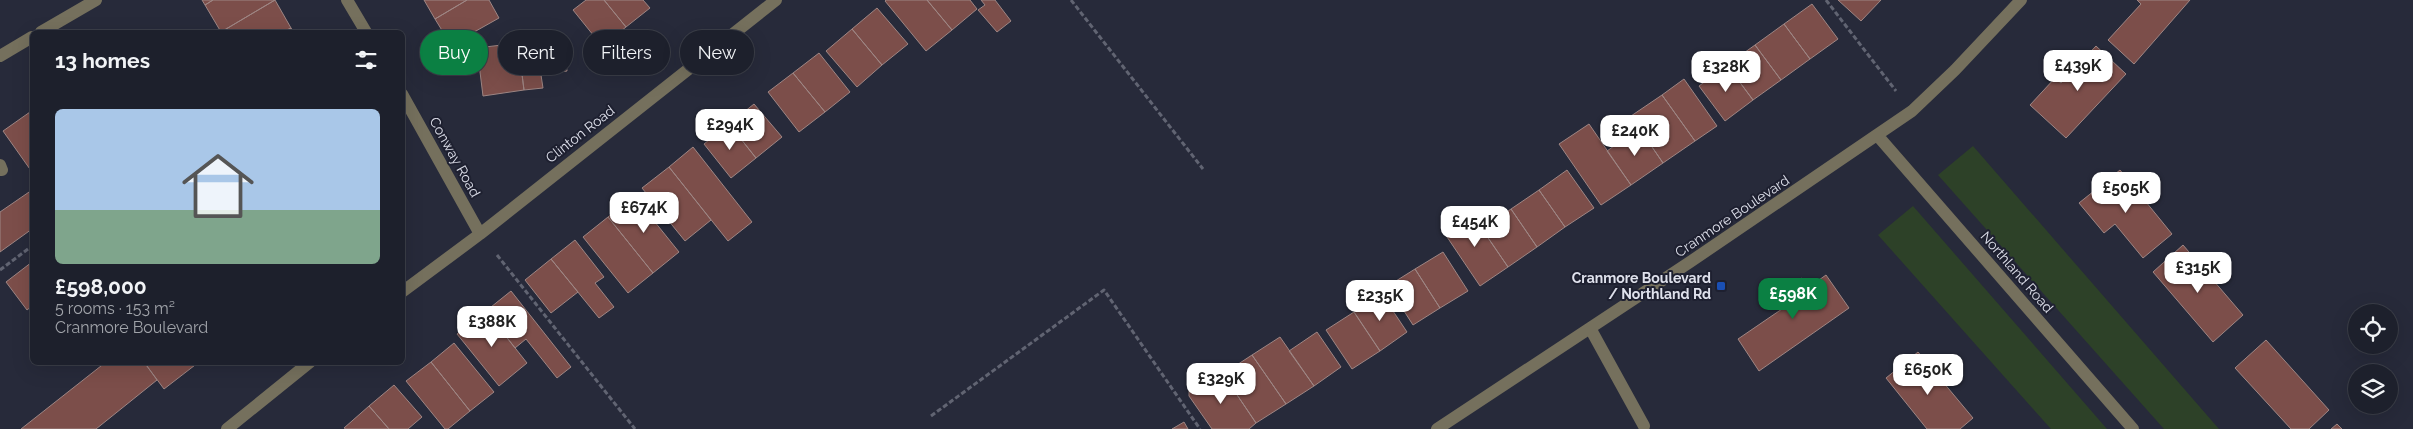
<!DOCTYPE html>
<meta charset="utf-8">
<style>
:root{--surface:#1d202c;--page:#2a2d38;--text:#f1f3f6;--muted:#a0a3a9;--line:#3b3e48;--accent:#0b8043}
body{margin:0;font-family:Raleway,sans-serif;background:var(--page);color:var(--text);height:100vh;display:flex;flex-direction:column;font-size:19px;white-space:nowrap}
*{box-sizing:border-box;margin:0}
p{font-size:16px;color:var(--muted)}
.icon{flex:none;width:28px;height:28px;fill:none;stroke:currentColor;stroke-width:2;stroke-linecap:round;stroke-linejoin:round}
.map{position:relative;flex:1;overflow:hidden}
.drawer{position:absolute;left:30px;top:30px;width:375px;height:335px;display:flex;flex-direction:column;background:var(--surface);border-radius:8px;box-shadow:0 5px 20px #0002,0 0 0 1px var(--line)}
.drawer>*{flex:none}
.top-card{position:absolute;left:420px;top:30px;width:475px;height:45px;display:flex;gap:10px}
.tools{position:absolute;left:2348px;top:304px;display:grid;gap:10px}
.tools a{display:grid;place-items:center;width:50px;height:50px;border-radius:50%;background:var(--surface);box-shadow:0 5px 20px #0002,0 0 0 1px var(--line);font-size:25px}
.price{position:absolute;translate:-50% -42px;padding:0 11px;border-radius:10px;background:#fff;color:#222;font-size:16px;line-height:32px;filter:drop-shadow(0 1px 2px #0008)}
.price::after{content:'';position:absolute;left:50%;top:30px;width:15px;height:11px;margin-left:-8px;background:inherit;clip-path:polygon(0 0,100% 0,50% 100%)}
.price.selected{background:var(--accent);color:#fff}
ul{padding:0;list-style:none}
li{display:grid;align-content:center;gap:10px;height:265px;padding:0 25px}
li span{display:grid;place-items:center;height:155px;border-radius:8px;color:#555}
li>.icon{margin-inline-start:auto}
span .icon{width:90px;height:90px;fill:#fffc;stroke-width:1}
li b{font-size:21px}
h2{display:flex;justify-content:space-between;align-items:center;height:60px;padding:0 25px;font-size:21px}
.tag{padding:0 18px;border-radius:22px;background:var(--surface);box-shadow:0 5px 20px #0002,0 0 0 1px var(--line);font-size:18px;line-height:45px}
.tag.selected{background:var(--accent);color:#fff}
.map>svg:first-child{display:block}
.green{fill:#2d4128}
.building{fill:#7c4e4a;stroke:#9e8684}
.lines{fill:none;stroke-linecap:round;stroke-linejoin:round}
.path{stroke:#616472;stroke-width:3;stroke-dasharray:5 2.5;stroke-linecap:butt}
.minor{stroke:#75705d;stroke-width:12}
.transit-dot{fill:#1a4fb4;stroke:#1e2030;stroke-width:2}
.labels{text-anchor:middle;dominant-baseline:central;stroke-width:4;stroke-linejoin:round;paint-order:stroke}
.street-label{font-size:14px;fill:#dfe1ec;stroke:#1e2030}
.poi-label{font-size:14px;font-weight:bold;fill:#dfe1ec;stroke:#1e2030;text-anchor:end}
</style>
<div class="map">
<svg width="2413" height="429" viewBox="0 0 2413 429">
<rect width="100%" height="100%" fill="#272a3a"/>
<path class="green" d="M1973,146L2219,429H2164L1938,175Z
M1913,206L2107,429H2051L1878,235Z"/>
<path class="building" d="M202,0H213L205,5Z
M213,0H275L221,32L205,5Z
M275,0L291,28L283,32H221Z
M424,0H467L435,19Z
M467,0H489L499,18L451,45L435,19Z
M586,0H604L626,27L602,46L573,10Z
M604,0H643L650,8L626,27Z
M886,0H927L952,30L926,51L885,1Z
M927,0H970L977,9L952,30Z
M981,0H995L1011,21L997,32L978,10L985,5Z
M1838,0H1881L1861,21Z
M2137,0H2190L2134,64L2108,40L2141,4Z
M1812,4L1838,39L1810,59L1784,24Z
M877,8L908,44L882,65L852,29Z
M1784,24L1810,59L1781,80L1755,45Z
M291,28L294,32H283Z
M852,29L882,65L857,87L826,51Z
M563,37L567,71L541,75L543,88L524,90L518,43Z
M518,43L524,90L483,96L477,48Z
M1755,45L1781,80L1753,100L1727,65Z
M2096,46L2126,74L2066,138L2030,105L2055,78L2061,83Z
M819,53L850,92L825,112L793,73Z
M1727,65L1753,100L1725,121L1699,86Z
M793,73L825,112L799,132L768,92Z
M1684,79L1717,126L1695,141L1662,95Z
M1662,95L1695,141L1663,163L1631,116Z
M754,104L782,137L756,158L729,124Z
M30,112L32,115V172L3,131Z
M729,124L756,158L731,178L704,144Z
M1589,124L1631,185L1601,205L1559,144Z
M1639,128L1663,163L1631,185L1607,151Z
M693,147L752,222L728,241L669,167Z
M669,167L711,220L685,241L642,188Z
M1567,170L1594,208L1565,227L1539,190Z
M2120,170L2172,234L2143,258L2115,224L2104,233L2079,203Z
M32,190V229L0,252V212Z
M1539,190L1565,227L1537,247L1511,209Z
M634,196L679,252L653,273L608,217Z
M1511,209L1537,247L1508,267L1482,229Z
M1469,210L1508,267L1480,286L1441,228Z
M608,217L653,273L628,293L583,237Z
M575,240L604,277L595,283L614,307L599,318L551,259Z
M2183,245L2243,315L2213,342L2153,272Z
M1443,252L1468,291L1440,308L1415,269Z
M551,259L578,292L551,313L525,280Z
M32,262V306L27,310L6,282Z
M1415,269L1440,308L1413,325L1388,286Z
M1826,275L1849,308L1759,371L1738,339L1782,309L1774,298L1802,278L1809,287Z
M511,291L571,367L557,378L526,339L515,348L486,311Z
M1381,293L1407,332L1380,351L1354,312Z
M486,311L527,363L499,386L457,334Z
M1354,312L1380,351L1352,369L1326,330Z
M1317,332L1341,367L1314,386L1289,351Z
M1280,337L1314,386L1286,404L1252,355Z
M2266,340L2329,410L2309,429H2291L2235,368Z
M454,343L494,392L470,411L431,362Z
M1918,352L1973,418L1960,429H1927L1886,378Z
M1252,355L1286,404L1256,423L1223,374Z
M106,362H144L157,380L96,429H21Z
M144,362H199L164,389Z
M431,362L470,411L448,429H445L406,381Z
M1223,374L1256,423L1249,429H1212L1189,396V387L1198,381L1208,385Z
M394,385L422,417L408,429H389L369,406Z
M369,406L389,429H346L344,428Z
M1184,422L1188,429H1172Z
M2337,424L2342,429H2331Z"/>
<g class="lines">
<path class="path" d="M1071,0L1203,169
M1826,0L1896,91
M497,255L635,429
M0,270L32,246
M931,416L1104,290L1200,429"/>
<path class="minor" d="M347,0L366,32
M41,32L96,0
M0,56L32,37
M402,94L480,234
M1877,135L2133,429
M0,165L2,170H0
M402,292L480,234L776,0
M1590,328L1644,426
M227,429L310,362
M1437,429L1690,262L1912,111L1955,70L2021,0"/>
</g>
<rect class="transit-dot" x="1716" y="281" width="10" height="10" rx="2.5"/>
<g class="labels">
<g class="street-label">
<text transform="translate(580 134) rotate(-38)">Clinton Road</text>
<text transform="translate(455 157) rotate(61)">Conway Road</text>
<text transform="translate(1732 216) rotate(-34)">Cranmore Boulevard</text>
<text transform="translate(2017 272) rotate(49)">Northland Road</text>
</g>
<g class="poi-label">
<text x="1711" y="278">Cranmore Boulevard<tspan x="1711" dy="16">/ Northland Rd</tspan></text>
</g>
</g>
</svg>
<div class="tools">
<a><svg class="icon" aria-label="locate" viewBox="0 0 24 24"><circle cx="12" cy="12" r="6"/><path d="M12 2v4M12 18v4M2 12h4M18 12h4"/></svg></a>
<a><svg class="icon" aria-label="layers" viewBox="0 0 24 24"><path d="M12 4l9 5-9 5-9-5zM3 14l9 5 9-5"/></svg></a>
</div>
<b class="price" style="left:2078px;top:92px">£439K</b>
<b class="price" style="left:1726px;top:93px">£328K</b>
<b class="price" style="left:730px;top:151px">£294K</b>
<b class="price" style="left:1635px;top:157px">£240K</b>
<b class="price" style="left:2126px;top:214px">£505K</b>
<b class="price" style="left:644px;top:234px">£674K</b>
<b class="price" style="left:1475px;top:248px">£454K</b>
<b class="price" style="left:2198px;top:294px">£315K</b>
<b class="price selected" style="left:1793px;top:320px">£598K</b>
<b class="price" style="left:1380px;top:322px">£235K</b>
<b class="price" style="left:492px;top:348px">£388K</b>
<b class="price" style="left:1928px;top:396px">£650K</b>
<b class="price" style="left:1221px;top:405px">£329K</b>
<div class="top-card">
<a class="tag selected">Buy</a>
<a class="tag">Rent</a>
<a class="tag">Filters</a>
<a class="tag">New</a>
</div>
<section class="drawer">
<h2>13 homes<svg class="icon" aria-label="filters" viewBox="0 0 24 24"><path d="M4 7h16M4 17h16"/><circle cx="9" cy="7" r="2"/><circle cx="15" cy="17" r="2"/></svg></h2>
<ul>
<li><span style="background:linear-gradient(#a9c7e8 65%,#7fa58c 0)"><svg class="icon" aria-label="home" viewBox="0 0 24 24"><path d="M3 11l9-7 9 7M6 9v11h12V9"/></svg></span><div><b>£598,000</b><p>5 rooms · 153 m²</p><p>Cranmore Boulevard</p></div></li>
</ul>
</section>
</div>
